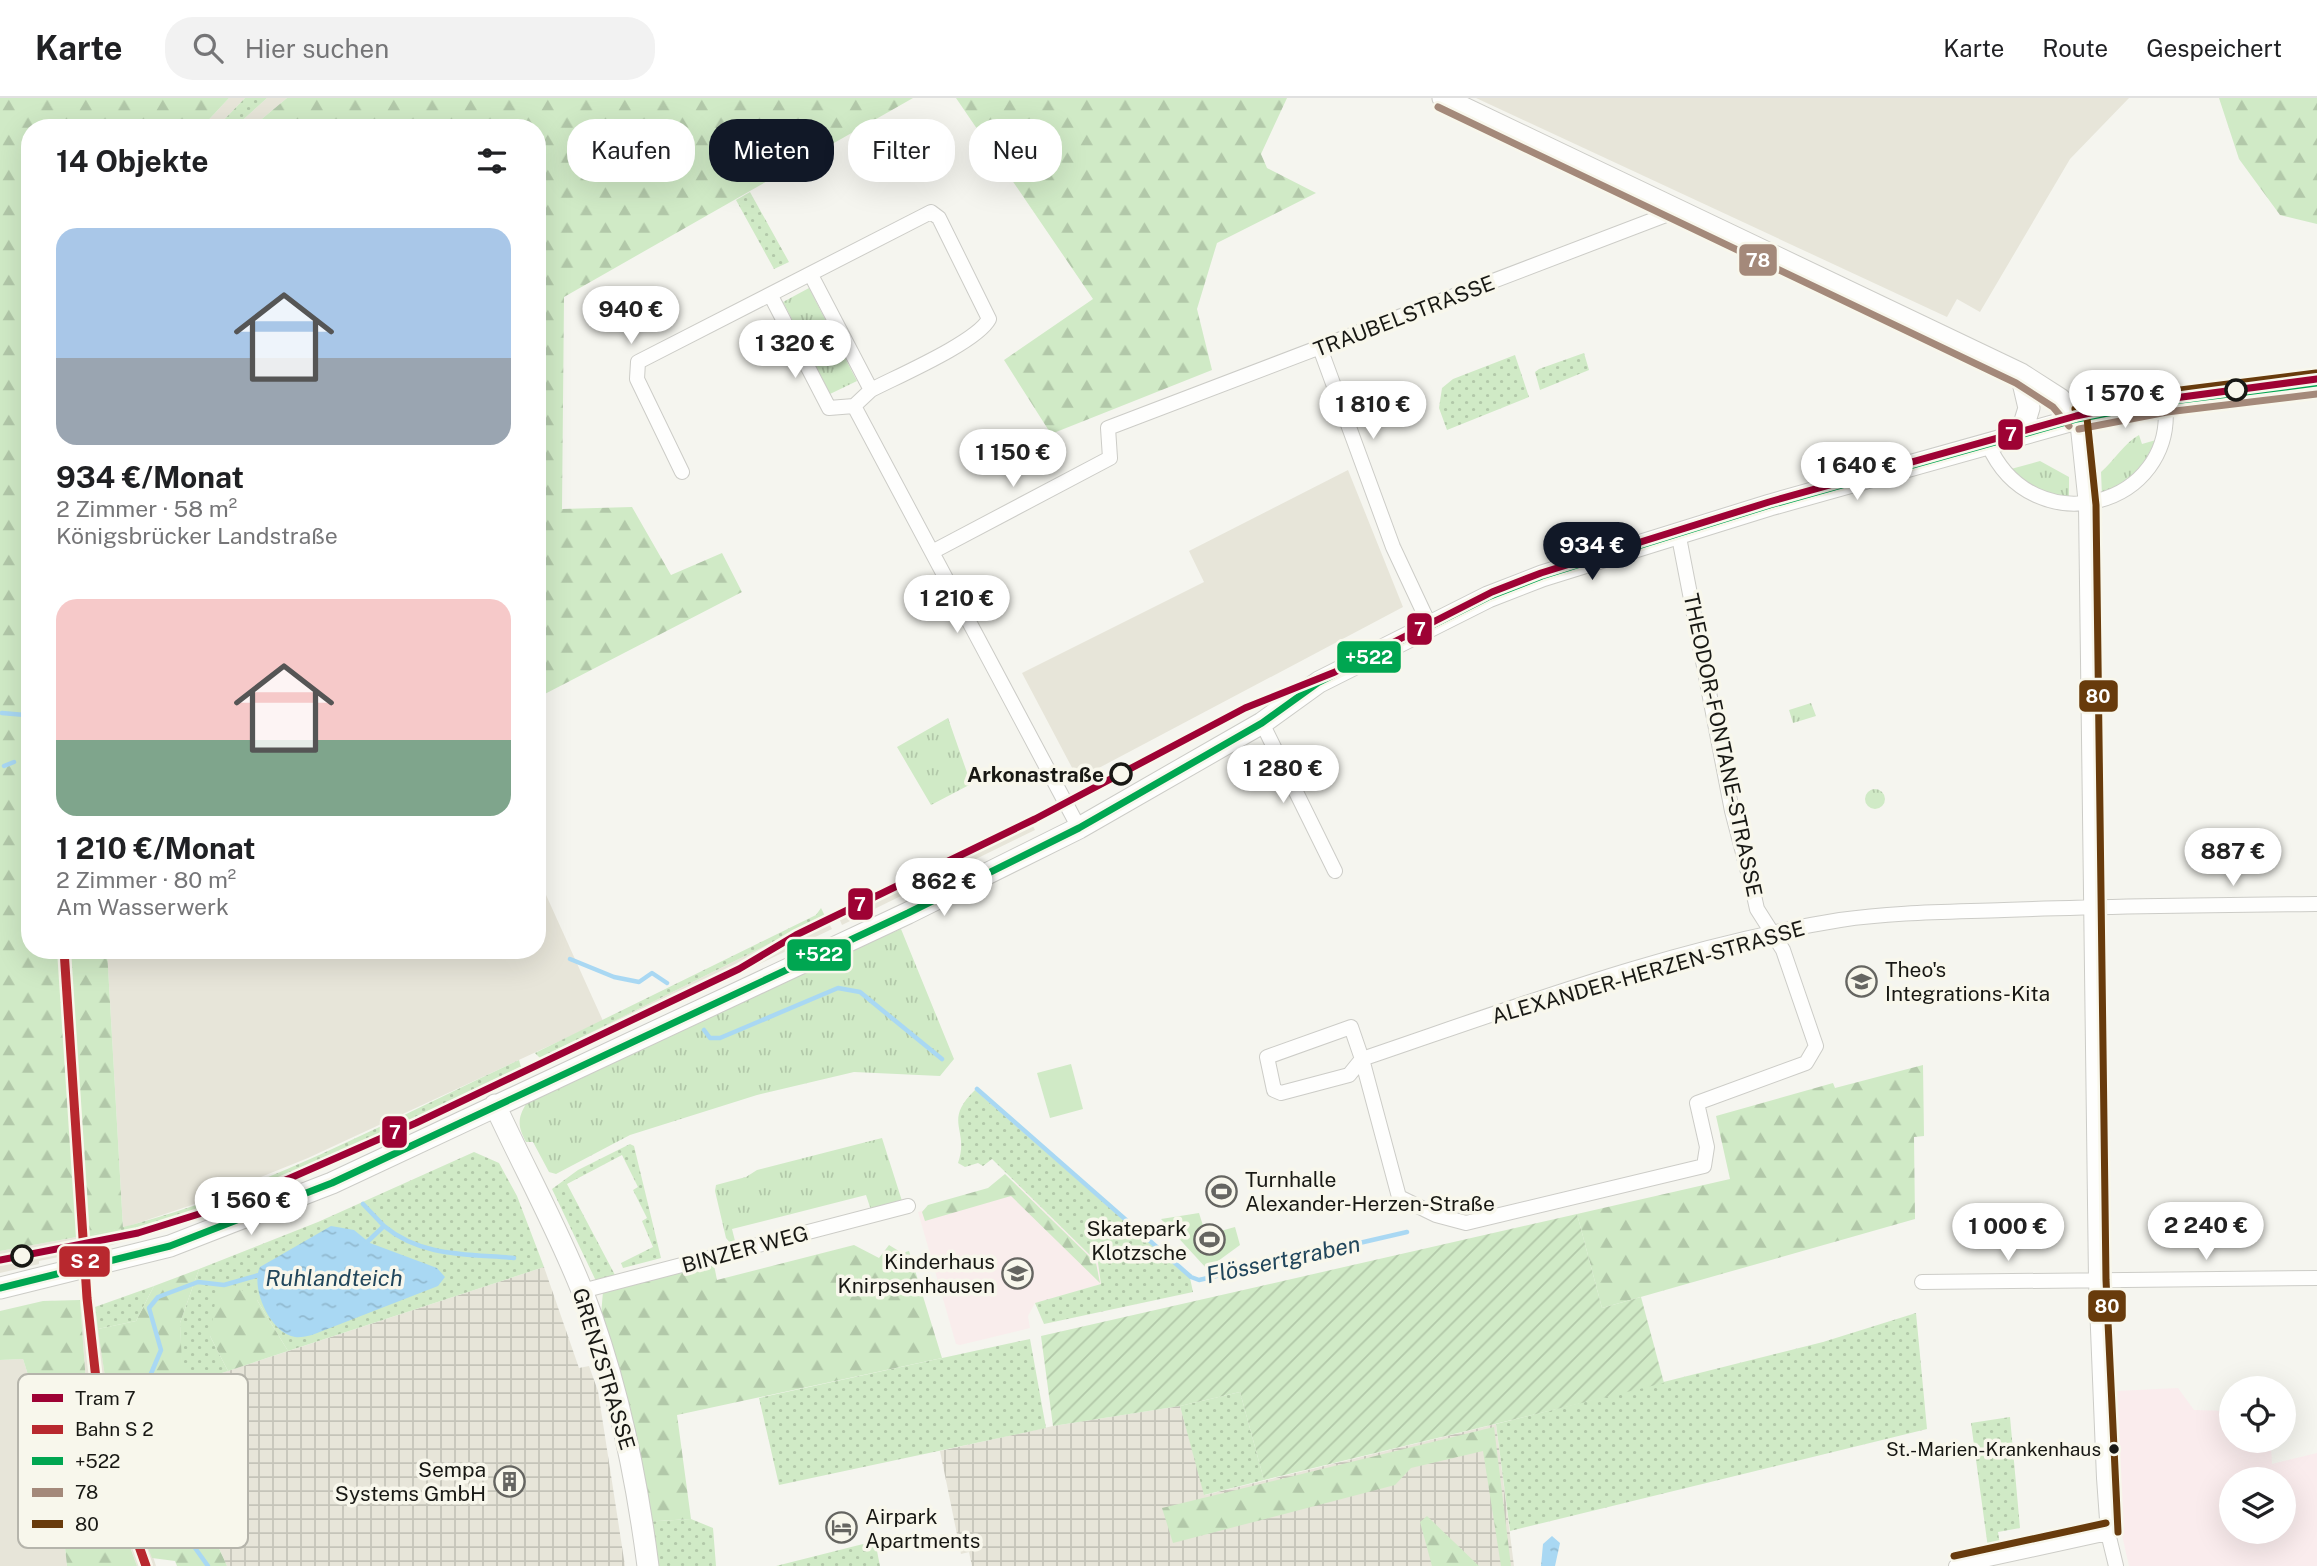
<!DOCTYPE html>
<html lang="de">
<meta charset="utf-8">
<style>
:root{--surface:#fff;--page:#f2f2f2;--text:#202124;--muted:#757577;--line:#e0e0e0;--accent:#111827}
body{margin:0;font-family:"Public Sans",sans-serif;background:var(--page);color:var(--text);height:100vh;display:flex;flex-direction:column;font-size:26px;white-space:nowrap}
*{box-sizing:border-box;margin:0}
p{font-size:23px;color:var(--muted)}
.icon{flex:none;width:38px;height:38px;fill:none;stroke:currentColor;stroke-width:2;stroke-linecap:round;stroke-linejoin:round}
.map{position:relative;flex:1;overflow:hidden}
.sheet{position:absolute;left:21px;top:21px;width:525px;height:840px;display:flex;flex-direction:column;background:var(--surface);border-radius:28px;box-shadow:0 7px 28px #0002}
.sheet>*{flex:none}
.banner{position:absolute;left:567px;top:21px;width:665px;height:63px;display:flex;gap:14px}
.buttons{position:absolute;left:2219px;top:1278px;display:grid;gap:14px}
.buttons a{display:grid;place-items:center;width:77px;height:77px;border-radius:50%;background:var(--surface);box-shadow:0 7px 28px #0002;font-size:35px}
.price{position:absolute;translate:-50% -60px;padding:0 16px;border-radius:24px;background:#fff;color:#222;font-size:23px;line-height:46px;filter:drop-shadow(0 2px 4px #0008)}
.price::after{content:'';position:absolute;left:50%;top:42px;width:21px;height:16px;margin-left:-10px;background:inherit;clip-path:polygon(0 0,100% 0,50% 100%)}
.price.selected{background:var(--accent);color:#fff}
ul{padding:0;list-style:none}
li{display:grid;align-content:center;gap:14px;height:371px;padding:0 35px}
li span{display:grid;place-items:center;height:217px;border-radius:21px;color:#555}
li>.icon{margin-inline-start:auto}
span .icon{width:126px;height:126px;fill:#fffc;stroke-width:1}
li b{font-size:30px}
h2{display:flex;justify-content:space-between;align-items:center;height:84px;padding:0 35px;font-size:30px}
.pill{padding:0 24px;border-radius:28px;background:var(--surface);box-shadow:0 7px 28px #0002;font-size:24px;line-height:63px}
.pill.selected{background:var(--accent);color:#fff}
header{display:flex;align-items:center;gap:42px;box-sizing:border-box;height:98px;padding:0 35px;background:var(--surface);border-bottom:2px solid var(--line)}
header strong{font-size:33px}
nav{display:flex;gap:38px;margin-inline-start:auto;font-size:24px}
.search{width:490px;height:63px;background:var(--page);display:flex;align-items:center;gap:18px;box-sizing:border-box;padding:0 24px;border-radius:28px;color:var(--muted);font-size:26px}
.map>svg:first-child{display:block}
.built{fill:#e7e5d9}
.industrial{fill:url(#industrial-grid)}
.education{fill:#f9edec}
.medical{fill:#faeced;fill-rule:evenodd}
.grass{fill:url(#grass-dots)}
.forest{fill:url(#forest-firs)}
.park{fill:url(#park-tufts)}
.garden{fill:url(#garden-furrows)}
.pitch{fill:#d0eac6}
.water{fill:url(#water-ripples)}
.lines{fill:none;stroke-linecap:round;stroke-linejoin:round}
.stream{stroke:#a9d8f3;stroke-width:4.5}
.minor-casing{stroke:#ccccc7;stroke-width:16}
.secondary-casing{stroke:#ccccc7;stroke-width:23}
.minor{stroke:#fefefd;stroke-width:14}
.secondary{stroke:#fefefd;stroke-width:21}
.bus-1-casing{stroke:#f8f7ec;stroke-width:12}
.bus-2-casing{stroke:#f8f7ec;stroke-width:12}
.bus-3-casing{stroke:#f8f7ec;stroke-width:12}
.bus-1{stroke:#00a651;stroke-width:7}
.bus-2{stroke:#a4897a;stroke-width:7}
.bus-3{stroke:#683b0c;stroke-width:7}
.rail-1-casing{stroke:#f8f7ec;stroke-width:14}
.rail-1{stroke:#b8282e;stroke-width:9}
.tram-1-casing{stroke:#f8f7ec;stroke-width:12}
.tram-1{stroke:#9e0234;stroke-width:7}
.stop-dot{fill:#f8f7ec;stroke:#181814;stroke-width:3.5}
.bus-dot{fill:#181814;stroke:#f8f7ec;stroke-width:2.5}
.labels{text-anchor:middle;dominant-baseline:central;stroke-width:7;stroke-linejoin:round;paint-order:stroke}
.bus-label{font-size:19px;fill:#181814;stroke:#f8f7ec;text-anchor:end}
.street-label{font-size:21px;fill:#181814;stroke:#f8f7ec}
.stop-label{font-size:21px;font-weight:bold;fill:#181814;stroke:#f8f7ec;text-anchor:end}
.poi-label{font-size:21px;fill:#181814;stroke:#f8f7ec;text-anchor:start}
.water-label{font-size:23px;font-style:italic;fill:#21465c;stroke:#f8f7ec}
.key{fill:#f8f7ec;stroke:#b5b4ab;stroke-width:2}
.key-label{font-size:19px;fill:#181814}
.line-badge{stroke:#f8f7ec;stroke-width:2.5}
.badge-label{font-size:19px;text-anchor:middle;font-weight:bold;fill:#fff}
</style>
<header>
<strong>Karte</strong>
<div class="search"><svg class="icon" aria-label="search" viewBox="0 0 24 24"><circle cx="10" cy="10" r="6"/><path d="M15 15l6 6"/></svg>Hier suchen</div>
<nav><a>Karte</a><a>Route</a><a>Gespeichert</a></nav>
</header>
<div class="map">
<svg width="2317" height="1468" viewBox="0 0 2317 1468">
<defs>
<pattern id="industrial-grid" width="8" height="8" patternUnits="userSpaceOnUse" patternTransform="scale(1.75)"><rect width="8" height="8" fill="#e7e5d9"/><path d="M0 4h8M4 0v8" fill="none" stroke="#c5c4b9"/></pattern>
<pattern id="grass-dots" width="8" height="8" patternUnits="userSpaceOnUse" patternTransform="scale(1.75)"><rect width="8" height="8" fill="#d0eac6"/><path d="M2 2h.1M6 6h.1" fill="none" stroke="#b2c8a9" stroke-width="1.8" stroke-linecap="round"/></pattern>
<pattern id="forest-firs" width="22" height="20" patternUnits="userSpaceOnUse" patternTransform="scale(1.75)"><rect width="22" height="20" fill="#d0eac6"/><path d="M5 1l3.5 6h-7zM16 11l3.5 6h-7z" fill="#b2c8a9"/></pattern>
<pattern id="park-tufts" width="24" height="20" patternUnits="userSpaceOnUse" patternTransform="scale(1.75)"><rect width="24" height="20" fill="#d0eac6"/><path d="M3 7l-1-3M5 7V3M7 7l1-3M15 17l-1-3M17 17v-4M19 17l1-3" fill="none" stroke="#b2c8a9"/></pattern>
<pattern id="garden-furrows" width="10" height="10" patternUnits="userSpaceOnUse" patternTransform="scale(1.75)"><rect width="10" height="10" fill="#d0eac6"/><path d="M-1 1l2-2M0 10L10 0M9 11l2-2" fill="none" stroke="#b2c8a9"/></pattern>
<pattern id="water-ripples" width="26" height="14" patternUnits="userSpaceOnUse" patternTransform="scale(1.75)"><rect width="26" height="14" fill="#a9d8f3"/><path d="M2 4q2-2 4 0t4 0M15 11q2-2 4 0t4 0" fill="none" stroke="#91b9cf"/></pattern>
</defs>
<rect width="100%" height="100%" fill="#f5f5ef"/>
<path class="built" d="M229,0H245L216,30H201Z
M267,0H287L251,30H234Z
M1476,0H2129L2070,61L1980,214L1957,201L1947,219Z
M1348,372L1403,509L1078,681L1022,575L1204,484L1189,453Z
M1028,719L1035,732L842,827L836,813Z
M537,777L603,923L308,1060L189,1108L123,1130L107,852H537Z
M825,818L832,831L551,966L540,960Z
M58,852H70L89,1139L170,1121L248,1093L521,969L522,977L359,1056L211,1118L98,1151L39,1163V1166L0,1175V1153L77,1139Z
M94,1200L112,1328L156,1468H137L106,1380L93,1382L80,1202Z
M23,1261L56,1365L67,1468H0V1262Z"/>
<path class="industrial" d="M544,1169L579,1270L589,1268L598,1293L625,1468H227L196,1399L186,1345L182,1288Z
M1180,1308L1205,1397L1496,1326L1514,1468H972L969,1454L961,1456L940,1353L1053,1328Z"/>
<path class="education" d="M1015,1084L1098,1165L1101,1186L1035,1205L1028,1218L1030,1230L960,1247L956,1246L918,1114Z"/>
<path class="medical" d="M2178,1290L2194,1312L2231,1313V1342H2240L2241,1349H2271L2272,1366L2317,1355V1468H2129L2120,1428L2116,1293ZM2231,1381H2284V1433H2231Z"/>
<path class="grass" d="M245,0H267L234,30H216Z
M750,94L789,164L774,171L736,102Z
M1584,255L1589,272L1540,292L1535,274L1539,271Z
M1515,257L1529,299L1447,332L1439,310L1442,290L1453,281Z
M821,810L825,818L540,960L535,955L816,817Z
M519,962L521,969C383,1033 244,1110 94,1139L93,1136C240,1105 383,1025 519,962Z
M975,992L1190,1180L1193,1194L1044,1226L1035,1205L1101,1186L1098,1165L992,1061L983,1068L978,1065L965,1069L958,1065C970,1031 942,1024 975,992Z
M630,1046L634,1048L661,1160L623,1170L621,1165L653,1149L642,1123L647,1120L633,1092L638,1089L622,1057L567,1086L615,1177L596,1183L552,1091L578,1072Z
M474,1054L499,1065L517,1098L544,1169L288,1253L257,1202L210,1238L228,1273L182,1288L180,1225L199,1171L318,1124Z
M154,1188L136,1223L98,1231L95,1209Z
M1916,1215L1927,1331L1510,1433L1496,1326L1823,1244Z
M1030,1241L1046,1330L779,1387L759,1300Z
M1240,1294L1264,1382L1204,1397L1180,1308Z
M2010,1319L2020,1430L1998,1434L2000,1447L1988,1450L1971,1325Z
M691,1421L713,1430L716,1468H648L642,1424Z
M875,1443L880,1468H776Z"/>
<path class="forest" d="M0,0H229L201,30H30V852H58L77,1139L0,1153Z
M287,0H913L564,199L562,411L632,409L671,477L722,455L742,494L537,600V30H251Z
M956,0H1287L1261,56L1267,70L1316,95L1217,145L1197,211L1212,272L1051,336L1004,262L1093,201Z
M2219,0H2317V126L2280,117L2239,61Z
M70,852H107L123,1130L94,1136V1139H89Z
M1923,967L1924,1038L1914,1039L1915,1121L1602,1210L1577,1116L1730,1081L1716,1018L1833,985L1835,990Z
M1005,1076L1096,1165L1100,1185L1011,1098L925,1123L922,1114L928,1107L988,1090Z
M854,1147L879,1160L889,1147L902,1155L909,1153L942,1260L677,1317L691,1421L642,1424L599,1243L603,1193L714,1167L717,1182Z
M199,1171L180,1225L186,1345L196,1399L227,1468H177L175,1463L152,1460C122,1386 109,1311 98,1231L136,1223L154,1188Z
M234,1187L257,1202L288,1253L228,1273L210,1238L216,1198Z
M80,1202L93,1381L105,1380L137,1468H67L56,1365L23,1261L0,1262V1213L43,1203Z
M1494,1329L1511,1468H1501L1483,1353L1411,1370L1395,1387L1173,1445L1162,1410Z
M1427,1418L1479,1468H1432L1420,1424Z"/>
<path class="park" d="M809,190L857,283L830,296L783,204Z
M2139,337L2142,346L2156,342L2137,377L2102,398L2101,374C2114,363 2125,344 2139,337Z
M2040,363L2069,379V402L2031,389L2011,371Z
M1811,605L1816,618L1793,625L1789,612Z
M948,620L971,686L931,707L897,649Z
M1865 701a10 10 0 1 1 20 0a10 10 0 1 1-20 0Z
M901,831L954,961L940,978L854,974L757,997L630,1037L556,1076L549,1074L533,1044H526C518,1029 517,1021 526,1006L820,864Z
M882,1040L902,1103L871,1112L866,1097L732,1131L736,1147H732L726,1140L715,1093L716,1087L746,1079L757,1072Z"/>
<path class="garden" d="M1577,1116L1602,1210L1641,1199L1664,1285L1264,1382L1240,1294L1180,1308L1053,1328L1041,1238Z"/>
<path class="pitch" d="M1071,966L1083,1011L1050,1020L1037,975Z
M1199,1115L1206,1137L1235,1129L1240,1147L1207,1171L1161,1121Z"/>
<path class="water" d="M331,1128L354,1132L370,1145L437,1170L445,1179L438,1188L312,1237C307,1238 300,1240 295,1239C270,1235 250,1189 260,1169Z
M1552,1438L1560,1445L1555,1468H1541L1543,1446Z"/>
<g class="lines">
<path class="stream" d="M2,615L25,617
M4,668L14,664
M570,861L614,879L639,884L652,875L667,885
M704,932L710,940H720L838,890L860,894L942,961
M977,991L1191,1179L1199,1182L1407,1134
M363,1106L384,1128L365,1146
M384,1128C421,1159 468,1156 514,1160
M208,1468L190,1443L186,1424L188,1407L169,1361L170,1334L161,1320L159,1294L150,1278L161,1252L149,1210L158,1199L198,1184L224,1187L259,1177"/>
<defs>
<path id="minor" d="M771,198L829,310L854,308L871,292L811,177
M1320,250L1393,449L1430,528
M854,308L1079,730
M2077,321L2086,407L2096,1182L2104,1380L2108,1435L2116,1468
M1988,346C2032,448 2178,409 2165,304
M682,374L637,281L638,264L931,114L939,120L989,221C977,244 898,278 871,292
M932,454L1110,360L1108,330L1679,112
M1262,625L1335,773
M1362,961L1349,977L1281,995L1274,992L1267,959L1351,929L1362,961C1518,908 1677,848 1840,822C1894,814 1950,814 2004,812C2108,808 2213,807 2317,806
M1362,961L1399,1099L1436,1117L1466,1125L1704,1068L1707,1049L1697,1005L1806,965L1816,948L1783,852L1757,811L1753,793L1732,713L1678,434
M1922,1184L2317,1180
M582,1193L908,1108
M1956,1468L2108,1435"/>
<path id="secondary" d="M1443,0L2021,276L2060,301L2077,321
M2021,276L2029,310L2021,336
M495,1007C524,1070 558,1131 583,1195C617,1283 636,1375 648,1468
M0,1190L170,1148L332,1085L908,815L1079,730L1262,625L1319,584L1488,499L1542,478L1770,407L2077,321L2165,304L2317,285"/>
</defs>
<use href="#minor" class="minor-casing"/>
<use href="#secondary" class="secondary-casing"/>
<use href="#minor" class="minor"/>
<use href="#secondary" class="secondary"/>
<defs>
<path id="bus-1" d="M0,1190L170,1148L332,1085L908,815L1079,730L1262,625L1319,584L1488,499L1542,478L1770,407L2077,321L2165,304L2317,285"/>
<path id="bus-2" d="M1438,9L2016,285L2053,309L2069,328
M2079,331L2167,314L2317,296"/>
<path id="bus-3" d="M2075,311L2164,294L2316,275
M2087,320L2096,407L2106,1182L2118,1434
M1954,1458L2106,1425"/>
</defs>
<use href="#bus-1" class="bus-1-casing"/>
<use href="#bus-2" class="bus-2-casing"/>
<use href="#bus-3" class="bus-3-casing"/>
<use href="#bus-1" class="bus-1"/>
<use href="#bus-2" class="bus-2"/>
<use href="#bus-3" class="bus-3"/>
<defs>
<path id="rail-1" d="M64,852L87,1200L97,1290L115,1381L146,1468"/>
</defs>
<use href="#rail-1" class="rail-1-casing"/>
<use href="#rail-1" class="rail-1"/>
<defs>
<path id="tram-1" d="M0,1162L138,1135L231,1106L416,1025L739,871L796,837L1035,721L1245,610L1335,574L1492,494L1541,475L1769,404L2076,318L2137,305L2317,281"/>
</defs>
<use href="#tram-1" class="tram-1-casing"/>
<use href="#tram-1" class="tram-1"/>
</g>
<defs>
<symbol id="school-ring" viewBox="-11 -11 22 22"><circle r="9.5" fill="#f8f7ec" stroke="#656561" stroke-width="1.5"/><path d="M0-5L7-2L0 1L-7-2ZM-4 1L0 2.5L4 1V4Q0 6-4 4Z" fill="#656561"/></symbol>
<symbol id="stadium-ring" viewBox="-11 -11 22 22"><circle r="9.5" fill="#f8f7ec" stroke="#656561" stroke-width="1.5"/><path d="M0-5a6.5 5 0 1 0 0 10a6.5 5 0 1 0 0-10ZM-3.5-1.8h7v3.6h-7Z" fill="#656561"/></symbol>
<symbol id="building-ring" viewBox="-11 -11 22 22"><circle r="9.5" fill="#f8f7ec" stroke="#656561" stroke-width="1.5"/><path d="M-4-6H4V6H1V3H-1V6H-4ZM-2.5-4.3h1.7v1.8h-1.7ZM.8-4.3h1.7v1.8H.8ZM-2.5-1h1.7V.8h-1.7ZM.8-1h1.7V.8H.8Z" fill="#656561"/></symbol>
<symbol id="hotel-ring" viewBox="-11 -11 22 22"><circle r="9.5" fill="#f8f7ec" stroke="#656561" stroke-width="1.5"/><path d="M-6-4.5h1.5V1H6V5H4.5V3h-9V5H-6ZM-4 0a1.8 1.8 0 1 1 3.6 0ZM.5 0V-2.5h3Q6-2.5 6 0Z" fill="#656561"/></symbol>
</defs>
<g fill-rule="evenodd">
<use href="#school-ring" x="1844" y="866" width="35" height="35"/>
<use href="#stadium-ring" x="1204" y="1076" width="35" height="35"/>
<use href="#stadium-ring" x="1192" y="1124" width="35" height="35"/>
<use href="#school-ring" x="1000" y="1158" width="35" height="35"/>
<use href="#building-ring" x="492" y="1366" width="35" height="35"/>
<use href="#hotel-ring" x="824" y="1412" width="35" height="35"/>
</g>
<g class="stop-dot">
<circle cx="2236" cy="292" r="10"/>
<circle cx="1121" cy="676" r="10"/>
<circle cx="22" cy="1158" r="10"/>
</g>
<circle class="bus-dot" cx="2114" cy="1351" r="6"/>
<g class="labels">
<g class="bus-label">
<text x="2101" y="1351">St.-Marien-Krankenhaus</text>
</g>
<g class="street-label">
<text transform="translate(1404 218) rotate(-21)">TRAUBELSTRASSE</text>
<text transform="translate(1723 647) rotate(78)">THEODOR-FONTANE-STRASSE</text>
<text transform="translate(1648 874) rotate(-16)">ALEXANDER-HERZEN-STRASSE</text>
<text transform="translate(745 1151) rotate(-15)">BINZER WEG</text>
<text transform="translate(604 1271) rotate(73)">GRENZSTRASSE</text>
</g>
<g class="stop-label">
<text x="1104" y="676">Arkonastraße</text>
</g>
<g class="poi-label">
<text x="1885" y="871">Theo's<tspan x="1885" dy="24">Integrations-Kita</tspan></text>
<text x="1245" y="1081">Turnhalle<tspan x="1245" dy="24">Alexander-Herzen-Straße</tspan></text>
<text x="1187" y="1130" text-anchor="end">Skatepark<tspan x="1187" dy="24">Klotzsche</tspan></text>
<text x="995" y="1163" text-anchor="end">Kinderhaus<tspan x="995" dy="24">Knirpsenhausen</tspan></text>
<text x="486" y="1371" text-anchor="end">Sempa<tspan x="486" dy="24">Systems GmbH</tspan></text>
<text x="865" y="1418">Airpark<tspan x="865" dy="24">Apartments</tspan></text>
</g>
<g class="water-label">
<text transform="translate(1283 1161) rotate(-12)">Flössertgraben</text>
<text x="334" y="1179">Ruhlandteich</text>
</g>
</g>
<rect x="18" y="1276" width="230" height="174" rx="10" class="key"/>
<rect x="32" y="1296" width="31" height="8" fill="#9e0234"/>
<rect x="32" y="1327" width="31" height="9" fill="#b8282e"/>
<rect x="32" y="1359" width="31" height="8" fill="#00a651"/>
<rect x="32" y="1390" width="31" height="9" fill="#a4897a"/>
<rect x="32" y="1422" width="31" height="8" fill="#683b0c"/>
<g class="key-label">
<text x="75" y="1307">Tram 7</text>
<text x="75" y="1338">Bahn S 2</text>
<text x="75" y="1370">+522</text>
<text x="75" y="1401">78</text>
<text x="75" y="1433">80</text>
</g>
<g class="line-badge">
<rect x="1738" y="145" width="40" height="34" rx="7" fill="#a4897a"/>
<rect x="1997" y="320" width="27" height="33" rx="7" fill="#9e0234"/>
<rect x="1406" y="514" width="27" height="34" rx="7" fill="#9e0234"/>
<rect x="1336" y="542" width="66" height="34" rx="7" fill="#00a651"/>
<rect x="2078" y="581" width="41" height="34" rx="7" fill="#683b0c"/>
<rect x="847" y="789" width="27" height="34" rx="7" fill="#9e0234"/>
<rect x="786" y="840" width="66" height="34" rx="7" fill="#00a651"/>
<rect x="381" y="1017" width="27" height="34" rx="7" fill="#9e0234"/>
<rect x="58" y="1147" width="53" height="33" rx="7" fill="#b8282e"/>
<rect x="2087" y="1191" width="40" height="34" rx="7" fill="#683b0c"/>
</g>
<g class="badge-label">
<text x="1758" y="169">78</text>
<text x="2011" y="343">7</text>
<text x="1420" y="538">7</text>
<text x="1369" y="566">+522</text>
<text x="2098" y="605">80</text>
<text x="860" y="813">7</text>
<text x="819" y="863">+522</text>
<text x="395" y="1041">7</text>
<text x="85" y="1170">S 2</text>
<text x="2107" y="1215">80</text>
</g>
</svg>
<div class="buttons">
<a><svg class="icon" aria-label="locate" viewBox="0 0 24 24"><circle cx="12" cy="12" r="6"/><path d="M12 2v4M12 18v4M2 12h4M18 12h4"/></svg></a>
<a><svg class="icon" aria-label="layers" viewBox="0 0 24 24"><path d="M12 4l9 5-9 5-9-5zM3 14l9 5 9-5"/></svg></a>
</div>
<b class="price" style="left:631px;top:248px">940 €</b>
<b class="price" style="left:795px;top:282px">1 320 €</b>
<b class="price" style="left:2125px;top:332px">1 570 €</b>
<b class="price" style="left:1373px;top:343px">1 810 €</b>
<b class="price" style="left:1013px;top:391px">1 150 €</b>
<b class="price" style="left:1857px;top:404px">1 640 €</b>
<b class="price selected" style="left:1592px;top:484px">934 €</b>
<b class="price" style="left:957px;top:537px">1 210 €</b>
<b class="price" style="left:1283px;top:707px">1 280 €</b>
<b class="price" style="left:2233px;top:790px">887 €</b>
<b class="price" style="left:944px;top:820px">862 €</b>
<b class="price" style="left:251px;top:1139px">1 560 €</b>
<b class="price" style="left:2206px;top:1164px">2 240 €</b>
<b class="price" style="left:2008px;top:1165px">1 000 €</b>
<div class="banner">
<a class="pill">Kaufen</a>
<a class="pill selected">Mieten</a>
<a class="pill">Filter</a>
<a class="pill">Neu</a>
</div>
<section class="sheet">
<h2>14 Objekte<svg class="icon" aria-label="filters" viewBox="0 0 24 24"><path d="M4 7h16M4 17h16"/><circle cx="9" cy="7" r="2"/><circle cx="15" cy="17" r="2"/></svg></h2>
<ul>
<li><span style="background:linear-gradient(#a9c7e8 60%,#9aa5b1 0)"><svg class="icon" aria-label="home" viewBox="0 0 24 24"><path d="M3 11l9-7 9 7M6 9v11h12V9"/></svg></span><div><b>934 €/Monat</b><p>2 Zimmer · 58 m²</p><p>Königsbrücker Landstraße</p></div></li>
<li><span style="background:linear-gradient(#f6c9c9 65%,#7fa58c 0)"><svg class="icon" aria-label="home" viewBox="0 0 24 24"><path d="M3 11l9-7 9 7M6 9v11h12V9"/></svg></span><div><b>1 210 €/Monat</b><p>2 Zimmer · 80 m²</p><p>Am Wasserwerk</p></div></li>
</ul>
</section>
</div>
